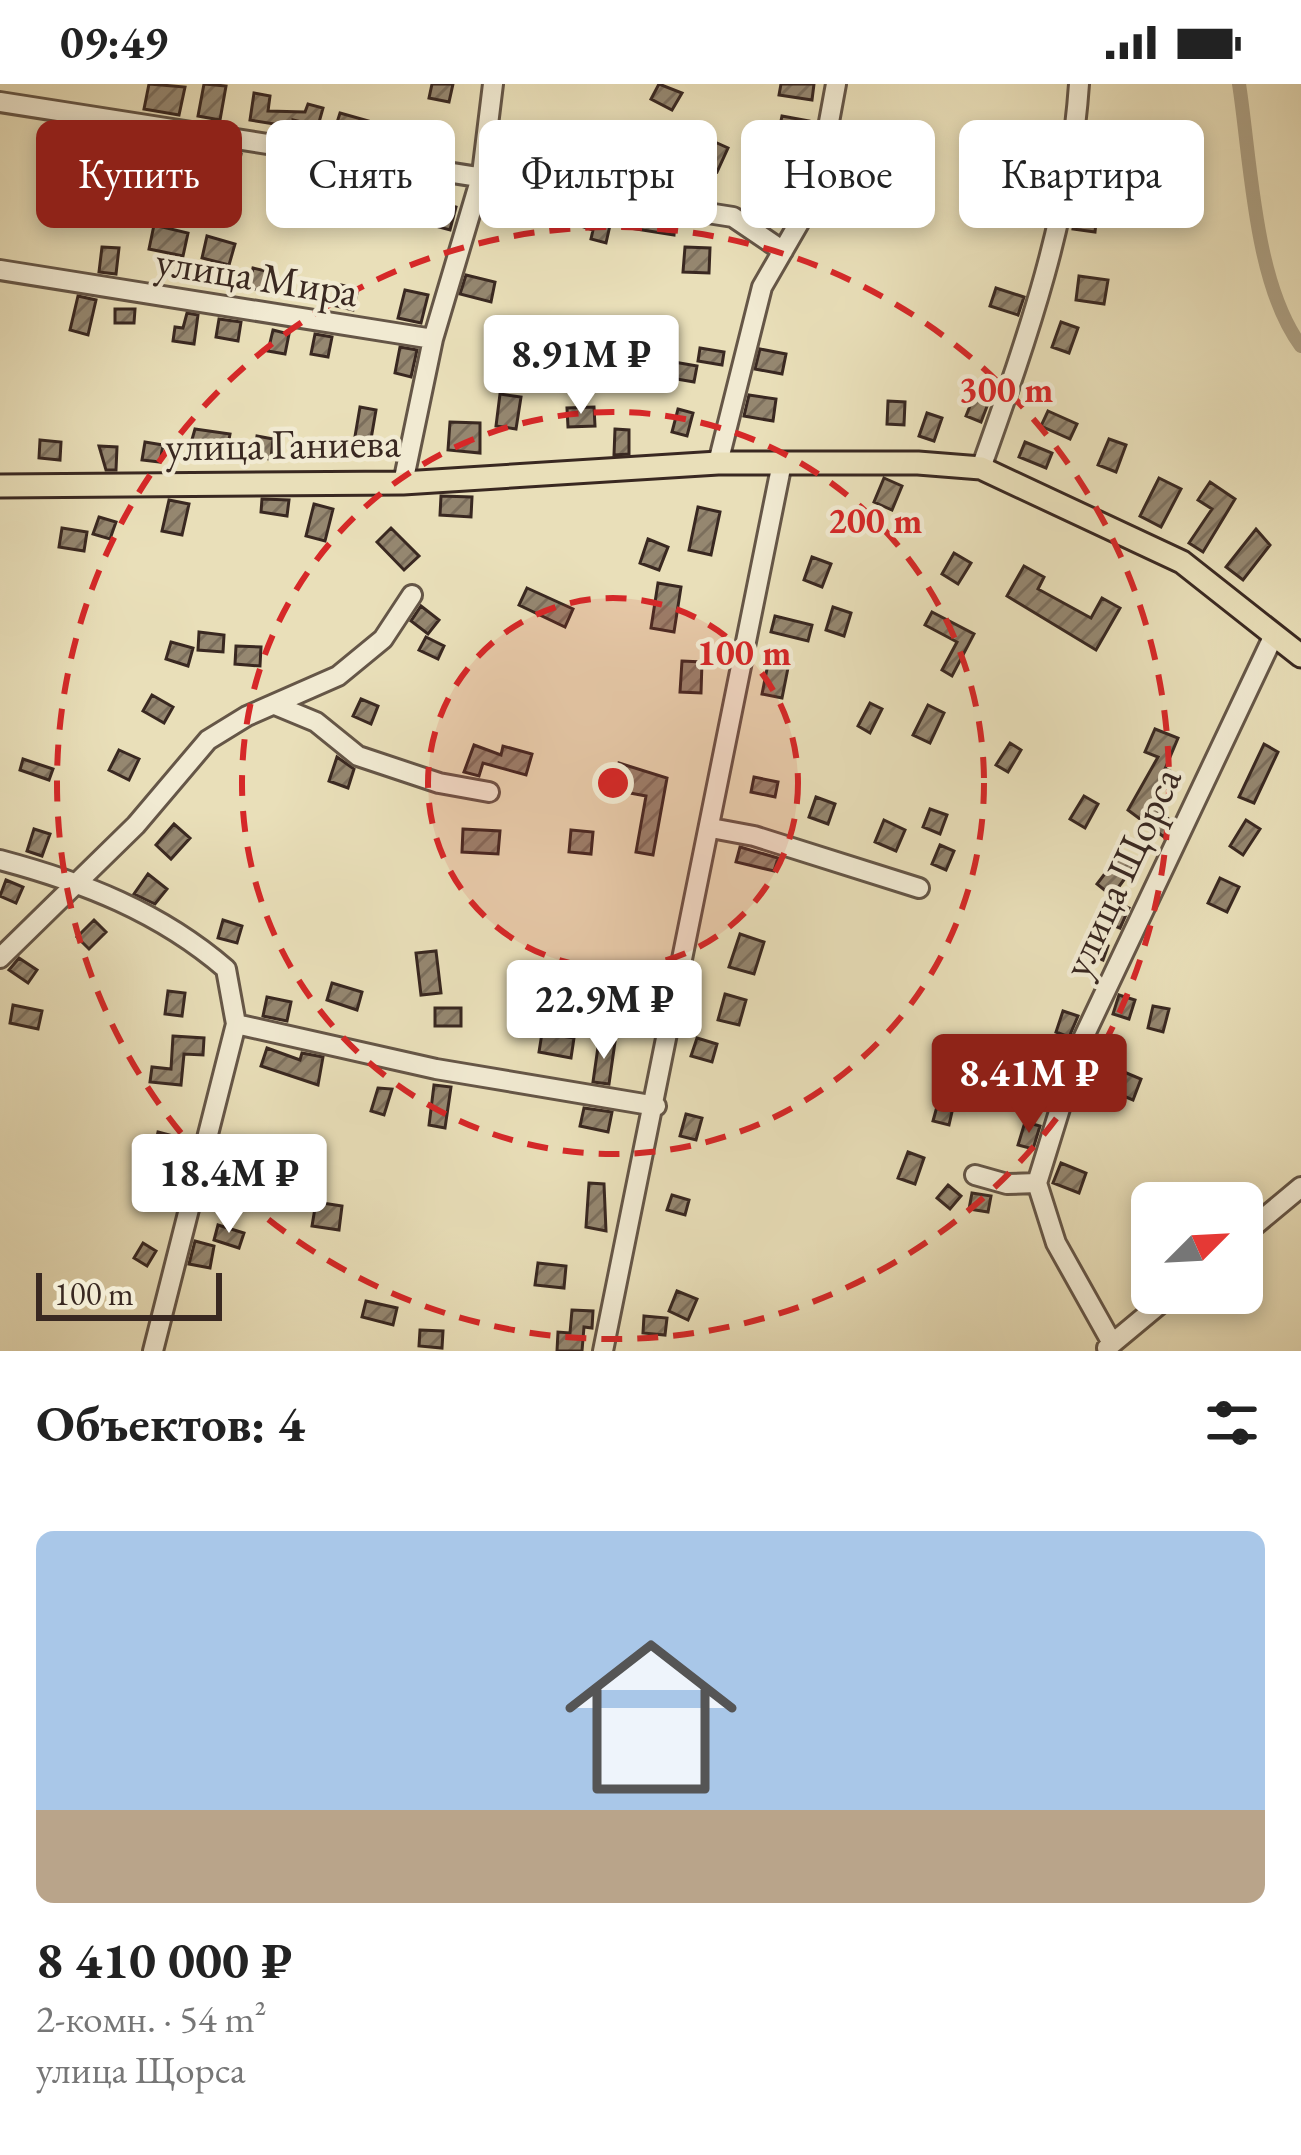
<!DOCTYPE html>
<html lang="ru">
<meta charset="utf-8">
<style>
:root{--surface:#fff;--page:#f2f2f2;--text:#222;--muted:#767676;--line:#e0e0e0;--accent:#8f2418}
body{margin:0;font-family:"EB Garamond",serif;background:var(--page);color:var(--text);height:100vh;display:flex;flex-direction:column;font-size:45px;white-space:nowrap}
*{box-sizing:border-box;margin:0}
p{font-size:39px;color:var(--muted)}
.icon{flex:none;width:66px;height:66px;fill:none;stroke:currentColor;stroke-width:2;stroke-linecap:round;stroke-linejoin:round}
.map{position:relative;height:1267px;overflow:hidden}
.panel{display:flex;flex-direction:column;background:var(--surface);flex:1}
.panel>*{flex:none}
.banner{position:absolute;left:36px;top:36px;width:1230px;height:108px;display:flex;gap:24px}
.needle{width:78px;rotate:66deg}
.fabs{position:absolute;left:1131px;top:1098px;display:grid;gap:24px}
.fabs a{display:grid;place-items:center;width:132px;height:132px;border-radius:18px;background:var(--surface);box-shadow:0 6px 18px #0003;font-size:60px}
.scale{position:absolute;left:36px;bottom:30px;width:186px;box-sizing:border-box;padding-left:12px;border:6px solid #392821;border-top:0;font-size:33px;line-height:42px;white-space:nowrap;color:#392821;-webkit-text-stroke:9px #f1ead2;paint-order:stroke}
.price{position:absolute;translate:-50% -102px;padding:0 27px;border-radius:12px;background:#fff;color:#222;font-size:39px;line-height:78px;filter:drop-shadow(0 3px 6px #0008)}
.price::after{content:'';position:absolute;left:50%;top:72px;width:36px;height:27px;margin-left:-18px;background:inherit;clip-path:polygon(0 0,100% 0,50% 100%)}
.price.on{background:var(--accent);color:#fff}
ul{padding:0;list-style:none}
li{display:grid;align-content:center;gap:24px;height:636px;padding:0 36px}
li+li{border-top:3px solid var(--line)}
li span{display:grid;place-items:center;height:372px;border-radius:18px;color:#555}
li>.icon{margin-inline-start:auto}
span .icon{width:216px;height:216px;fill:#fffc;stroke-width:1}
li b{font-size:51px}
h2{display:flex;justify-content:space-between;align-items:center;height:144px;padding:0 36px;font-size:51px}
.pill{padding:0 42px;border-radius:18px;background:var(--surface);box-shadow:0 6px 18px #0003;font-size:42px;line-height:108px}
.pill.on{background:var(--accent);color:#fff}
.status{display:flex;justify-content:space-between;align-items:center;height:84px;padding:0 60px;background:var(--surface);direction:ltr}
.status svg{height:33px;fill:currentColor}
.map>svg:first-child{display:block}
.lines{fill:none;stroke-linecap:round;stroke-linejoin:round}
.canal{stroke:#ada185;stroke-width:14}
.building{fill:url(#building-hatch);stroke:#392821;stroke-width:3}
.minor-casing{stroke:#655647;stroke-width:24}
.major-casing{stroke:#392821;stroke-width:27}
.minor{stroke:#f1ead2;stroke-width:18}
.major{stroke:#e9dfb9;stroke-width:21}
.ring{fill:none;stroke:#d62828;stroke-width:6;stroke-dasharray:21 15}
.labels{text-anchor:middle;dominant-baseline:central;stroke-width:9;stroke-linejoin:round;paint-order:stroke}
.street-label{font-size:42px;fill:#392821;stroke:#f1ead2}
.centre{fill:#d62828;stroke:#f1ead2;stroke-width:6}
.ring-label{font-size:36px;text-anchor:middle;font-weight:bold;fill:#d62828;stroke:#f1ead2;stroke-width:9;stroke-linejoin:round;paint-order:stroke}
</style>
<div class="status"><b>09:49</b><svg viewBox="0 0 49 12"><path d="M0 12V9h3v3zM5 12V6h3v6zM10 12V3h3v9zM15 12V0h3v12zM26 1h20v11H26zM47 4h2v5h-2z"/></svg></div>
<div class="map">
<svg width="1301" height="1267" viewBox="0 0 1301 1267">
<defs>
<pattern id="building-hatch" width="6" height="6" patternUnits="userSpaceOnUse" patternTransform="scale(3)"><rect width="6" height="6" fill="#958770"/><path d="M-1 1l2-2M0 6l6-6M5 7l2-2" fill="none" stroke="#7b6e5c"/></pattern>
</defs>
<rect width="100%" height="100%" fill="#e9dfb9"/>
<filter id="stains"><feTurbulence type="fractalNoise" baseFrequency=".00167" numOctaves="4"/><feColorMatrix values="0 0 0 0 .2 0 0 0 0 .09 0 0 0 0 .02 0 0 0 .5 -.17"/></filter>
<radialGradient id="worn" r=".72"><stop offset=".6" stop-color="#630" stop-opacity="0"/><stop offset="1" stop-color="#630" stop-opacity=".3"/></radialGradient>
<g class="lines">
<path class="canal" d="M1239,0C1251,77 1254,199 1301,262"/>
</g>
<path class="building" d="M149,0L185,3L179,31L144,25Z
M204,0L226,2L220,36L198,32Z
M432,0H453L449,18L429,14Z
M659,0L682,9L672,26L651,15Z
M781,0H814L812,16L779,11Z
M254,9L270,12L268,27L305,28L308,20L323,24L318,42L293,36V43L250,36Z
M340,29L383,41L381,55L334,48Z
M782,32L809,37L807,51L779,46Z
M1032,38L1061,46L1054,69L1025,61Z
M93,46L135,53L132,70L90,59Z
M1115,48L1117,72L1096,74L1094,50Z
M706,54L728,64L717,88L688,76L682,105L662,101L671,55L703,61Z
M153,56L199,63L195,89L147,75Z
M518,61L539,64L536,80L516,77Z
M224,67L241,70L238,86L221,83Z
M590,73L613,77L609,98L586,93Z
M828,96L886,109L881,128L823,113Z
M778,104L793,114L781,139L763,127Z
M1112,108L1137,110L1136,133L1097,130L1095,148L1073,145L1078,117L1111,122Z
M491,109L514,112L512,124L487,120Z
M430,116L456,123L450,146L424,139Z
M564,120L613,128L606,159L591,155L593,146L560,135Z
M634,131L675,138L674,151L630,144Z
M154,141L188,149L183,172L149,165Z
M207,152L235,160L229,181L202,174Z
M102,163L119,164L116,190L99,188Z
M685,163L710,164L709,189L683,188Z
M253,184L274,189L269,209L249,204Z
M466,191L495,198L491,218L460,210Z
M1079,192L1108,196L1104,220L1076,216Z
M341,201L358,205L353,226L336,222Z
M996,204L1024,213L1018,231L990,222Z
M405,206L428,211L421,239L398,234Z
M78,212L96,216L88,251L70,246Z
M115,225H135L134,239H115Z
M187,229L198,231L194,260L173,257L175,243L183,244Z
M219,235L241,238L238,257L216,253Z
M1061,238L1078,244L1069,269L1052,263Z
M273,246L289,250L285,270L268,267Z
M315,250L332,253L328,273L311,270Z
M400,263L417,266L411,293L395,289Z
M700,264L724,268L722,281L698,277Z
M760,265L786,270L782,290L755,285Z
M674,278L697,282L694,298L671,294Z
M976,307L991,312L981,338L966,332Z
M500,310L521,313L516,345L496,342Z
M749,311L776,315L773,337L744,332Z
M888,317L905,318L904,341L887,340Z
M360,323L376,326L369,367L353,364Z
M594,323L595,342L568,343L567,324Z
M678,325L693,329L687,352L672,348Z
M1048,327L1077,340L1070,355L1041,342Z
M927,329L942,334L934,357L919,352Z
M450,338L480,339V369L448,366Z
M195,345L230,350L226,372L189,366Z
M615,345L629,346V370L614,371Z
M257,352L273,355L271,375L254,374Z
M1109,355L1126,361L1116,388L1098,381Z
M40,356L61,358L60,376L39,374Z
M145,358L163,361L160,378L142,376Z
M1025,358L1052,369L1046,384L1019,373Z
M99,362L117,363L116,386H106Z
M884,394L902,402L892,426L874,418Z
M1159,394L1181,405L1161,443L1140,432Z
M1210,398L1235,415L1203,468L1189,459L1212,425L1198,416Z
M441,412L472,413L471,433L440,431Z
M262,415L289,416L287,432L261,428Z
M169,416L189,420L182,451L162,447Z
M314,420L333,425L325,457L306,452Z
M698,423L720,428L711,471L689,466Z
M99,433L116,438L110,455L93,450Z
M62,444L87,448L84,467L59,463Z
M391,444L419,472L404,486L377,458Z
M1256,445L1270,461L1243,496L1226,483Z
M648,455L668,463L659,486L640,479Z
M954,469L971,479L958,500L942,490Z
M812,473L831,480L822,503L804,496Z
M1024,482L1044,493L1038,505L1091,534L1102,514L1120,524L1096,566L1007,512Z
M658,499L681,503L674,548L651,544Z
M527,504L573,525L565,543L519,521Z
M421,522L439,536L428,550L411,537Z
M833,523L851,529L844,552L826,546Z
M932,528L974,550L952,592L942,586L957,558L925,541Z
M775,532L812,541L808,557L771,548Z
M199,548L224,551L223,568L198,566Z
M426,553L444,562L438,575L419,566Z
M171,558L193,564L188,582L166,575Z
M236,562L261,563L260,582L235,580Z
M682,577L702,578L701,609L680,608Z
M768,580L788,584L782,614L762,610Z
M152,611L173,623L164,639L143,627Z
M361,615L378,622L371,640L353,632Z
M870,619L882,625L870,649L858,642Z
M928,621L944,629L930,659L913,651Z
M1155,645L1178,654L1165,685L1170,687L1151,721L1171,737L1164,753L1128,726L1158,673L1145,668Z
M1010,659L1021,666L1008,688L996,681Z
M1264,660L1278,668L1254,719L1239,713Z
M474,661L501,671L503,662L532,670L526,691L483,679L479,692L464,688Z
M119,666L139,675L129,696L109,686Z
M337,673L354,685L348,704L329,697Z
M23,675L53,685L49,696L20,686Z
M619,679L667,694L653,771L636,768L646,712L614,706Z
M754,693L778,698L775,713L751,708Z
M1084,712L1098,720L1085,744L1070,735Z
M816,713L835,720L828,740L809,733Z
M930,725L947,731L940,750L923,743Z
M884,736L905,746L896,767L875,758Z
M1246,736L1260,745L1243,771L1230,762Z
M174,740L190,754L171,775L156,761Z
M34,745L50,750L42,772L27,767Z
M463,745L500,747L498,770L462,768Z
M571,746L593,748L591,770L569,768Z
M940,761L954,767L946,786L932,780Z
M740,763L778,774L774,787L736,778Z
M1119,771L1134,782L1112,812L1097,800Z
M148,790L167,805L155,820L134,810Z
M1220,794L1239,803L1227,828L1208,819Z
M6,796L23,803L16,819L0,812Z
M1112,817L1129,824L1120,844L1104,838Z
M94,836L106,848L89,865L77,853Z
M223,836L242,842L237,859L218,854Z
M740,850L764,858L754,890L729,883Z
M1086,854L1108,862L1103,876L1081,868Z
M436,867L441,909L421,911L416,869Z
M19,874L37,886L28,899L9,886Z
M632,880L654,885L650,904L628,900Z
M332,899L362,908L357,926L327,916Z
M168,907L185,909L182,932L165,930Z
M725,910L746,916L739,941L718,936Z
M1119,911L1135,916L1129,935L1113,930Z
M267,913L291,918L287,937L263,932Z
M13,921L42,927L38,945L10,939Z
M1153,922L1169,925L1163,948L1148,944Z
M636,923L656,927L653,945L633,942Z
M435,924H461V942H435Z
M1063,927L1078,932L1069,953L1056,948Z
M542,949L574,954L571,974L539,968Z
M173,952L204,954L203,971L184,970L181,1001L150,998L152,983L171,985Z
M697,954L717,960L712,978L691,972Z
M599,956L615,958L609,1000L593,998Z
M267,964L300,976L302,969L323,973L318,1001L261,982Z
M1042,964L1063,971L1056,992L1035,985Z
M1124,988L1141,995L1133,1016L1116,1009Z
M434,1001L451,1003L445,1044L429,1041Z
M378,1004L392,1005L384,1031L371,1027Z
M939,1015L954,1019L949,1041L933,1037Z
M584,1024L612,1028L608,1048L580,1042Z
M686,1030L702,1034L696,1056L680,1052Z
M1025,1038L1040,1042L1033,1065L1018,1061Z
M158,1048L181,1054L175,1077L153,1071Z
M908,1068L924,1074L915,1100L898,1094Z
M1061,1079L1086,1089L1079,1109L1053,1099Z
M589,1099L604,1100L606,1147L586,1143Z
M948,1101L961,1112L950,1125L937,1114Z
M972,1109L991,1112L988,1128L969,1125Z
M672,1111L689,1116L685,1131L667,1126Z
M316,1118L342,1122L339,1146L312,1142Z
M218,1141L244,1149L239,1164L214,1156Z
M195,1157L214,1162L210,1184L189,1180Z
M143,1159L156,1167L147,1182L134,1174Z
M538,1179L566,1182L564,1204L535,1201Z
M677,1207L697,1215L688,1236L669,1227Z
M366,1217L397,1224L393,1241L362,1233Z
M572,1226L593,1227L592,1244L584,1243L582,1267H557L558,1248L570,1249Z
M644,1232L667,1234L665,1251L643,1249Z
M420,1246L443,1247L442,1264L419,1262Z"/>
<g class="lines">
<defs>
<path id="minor" d="M0,18L733,133L783,167
M0,186L433,255
M718,379L762,203L799,139L824,65L836,0
M981,384C1026,257 1070,135 1079,0
M403,399L433,255L482,90L493,0
M275,621L316,638L358,672L439,699L489,708
M711,744L754,752L919,804
M0,776C83,798 160,828 226,885L236,940L153,1267
M0,874L136,741L208,656L247,632L338,592L383,555L412,511
M236,940L436,985L656,1022
M975,1091L1007,1100L1037,1099
M1242,1152L1301,1103
M1112,1259L1056,1159L1037,1099L1079,963L1274,551
M1107,1264L1173,1209
M603,1267L782,379"/>
<path id="major" d="M0,402L403,399L718,379H918L981,384L1182,478L1301,572"/>
</defs>
<use href="#minor" class="minor-casing"/>
<use href="#major" class="major-casing"/>
<use href="#minor" class="minor"/>
<use href="#major" class="major"/>
</g>
<circle cx="613" cy="699" r="185" fill="#d62828" fill-opacity=".12"/>
<g class="ring">
<circle cx="613" cy="699" r="185"/>
<circle cx="613" cy="699" r="371"/>
<circle cx="613" cy="699" r="556"/>
</g>
<g class="labels">
<g class="street-label">
<text transform="translate(257 192) rotate(9)">улица Мира</text>
<text transform="translate(283 360) rotate(-1)">улица Ганиева</text>
<text transform="translate(1121 788) rotate(-65)">улица Щорса</text>
</g>
</g>
<circle cx="613" cy="699" r="18" class="centre"/>
<g class="ring-label">
<text x="1006" y="318">300 m</text>
<text x="875" y="449">200 m</text>
<text x="744" y="581">100 m</text>
</g>
<rect width="100%" height="100%" filter="url(#stains)"/>
<rect width="100%" height="100%" fill="url(#worn)"/>
</svg>
<div class="fabs">
<a><svg class="needle" viewBox="-14 -14 28 28"><path d="M0-13l5 13h-10z" fill="#e53935"/><path d="M0 13l5-13h-10z" fill="#767676"/></svg></a>
</div>
<div class="scale">100 m</div>
<b class="price" style="left:581px;top:333px">8.91M ₽</b>
<b class="price" style="left:604px;top:978px">22.9M ₽</b>
<b class="price on" style="left:1029px;top:1052px">8.41M ₽</b>
<b class="price" style="left:229px;top:1152px">18.4M ₽</b>
<div class="banner">
<a class="pill on">Купить</a>
<a class="pill">Снять</a>
<a class="pill">Фильтры</a>
<a class="pill">Новое</a>
<a class="pill">Квартира</a>
</div>
</div>
<section class="panel">
<h2>Объектов: 4<svg class="icon" aria-label="filters" viewBox="0 0 24 24"><path d="M4 7h16M4 17h16"/><circle cx="9" cy="7" r="2"/><circle cx="15" cy="17" r="2"/></svg></h2>
<ul>
<li><span style="background:linear-gradient(#a9c7e8 75%,#b9a48a 0)"><svg class="icon" aria-label="home" viewBox="0 0 24 24"><path d="M3 11l9-7 9 7M6 9v11h12V9"/></svg></span><div><b>8 410 000 ₽</b><p>2-комн. · 54 m²</p><p>улица Щорса</p></div></li>
</ul>
</section>
